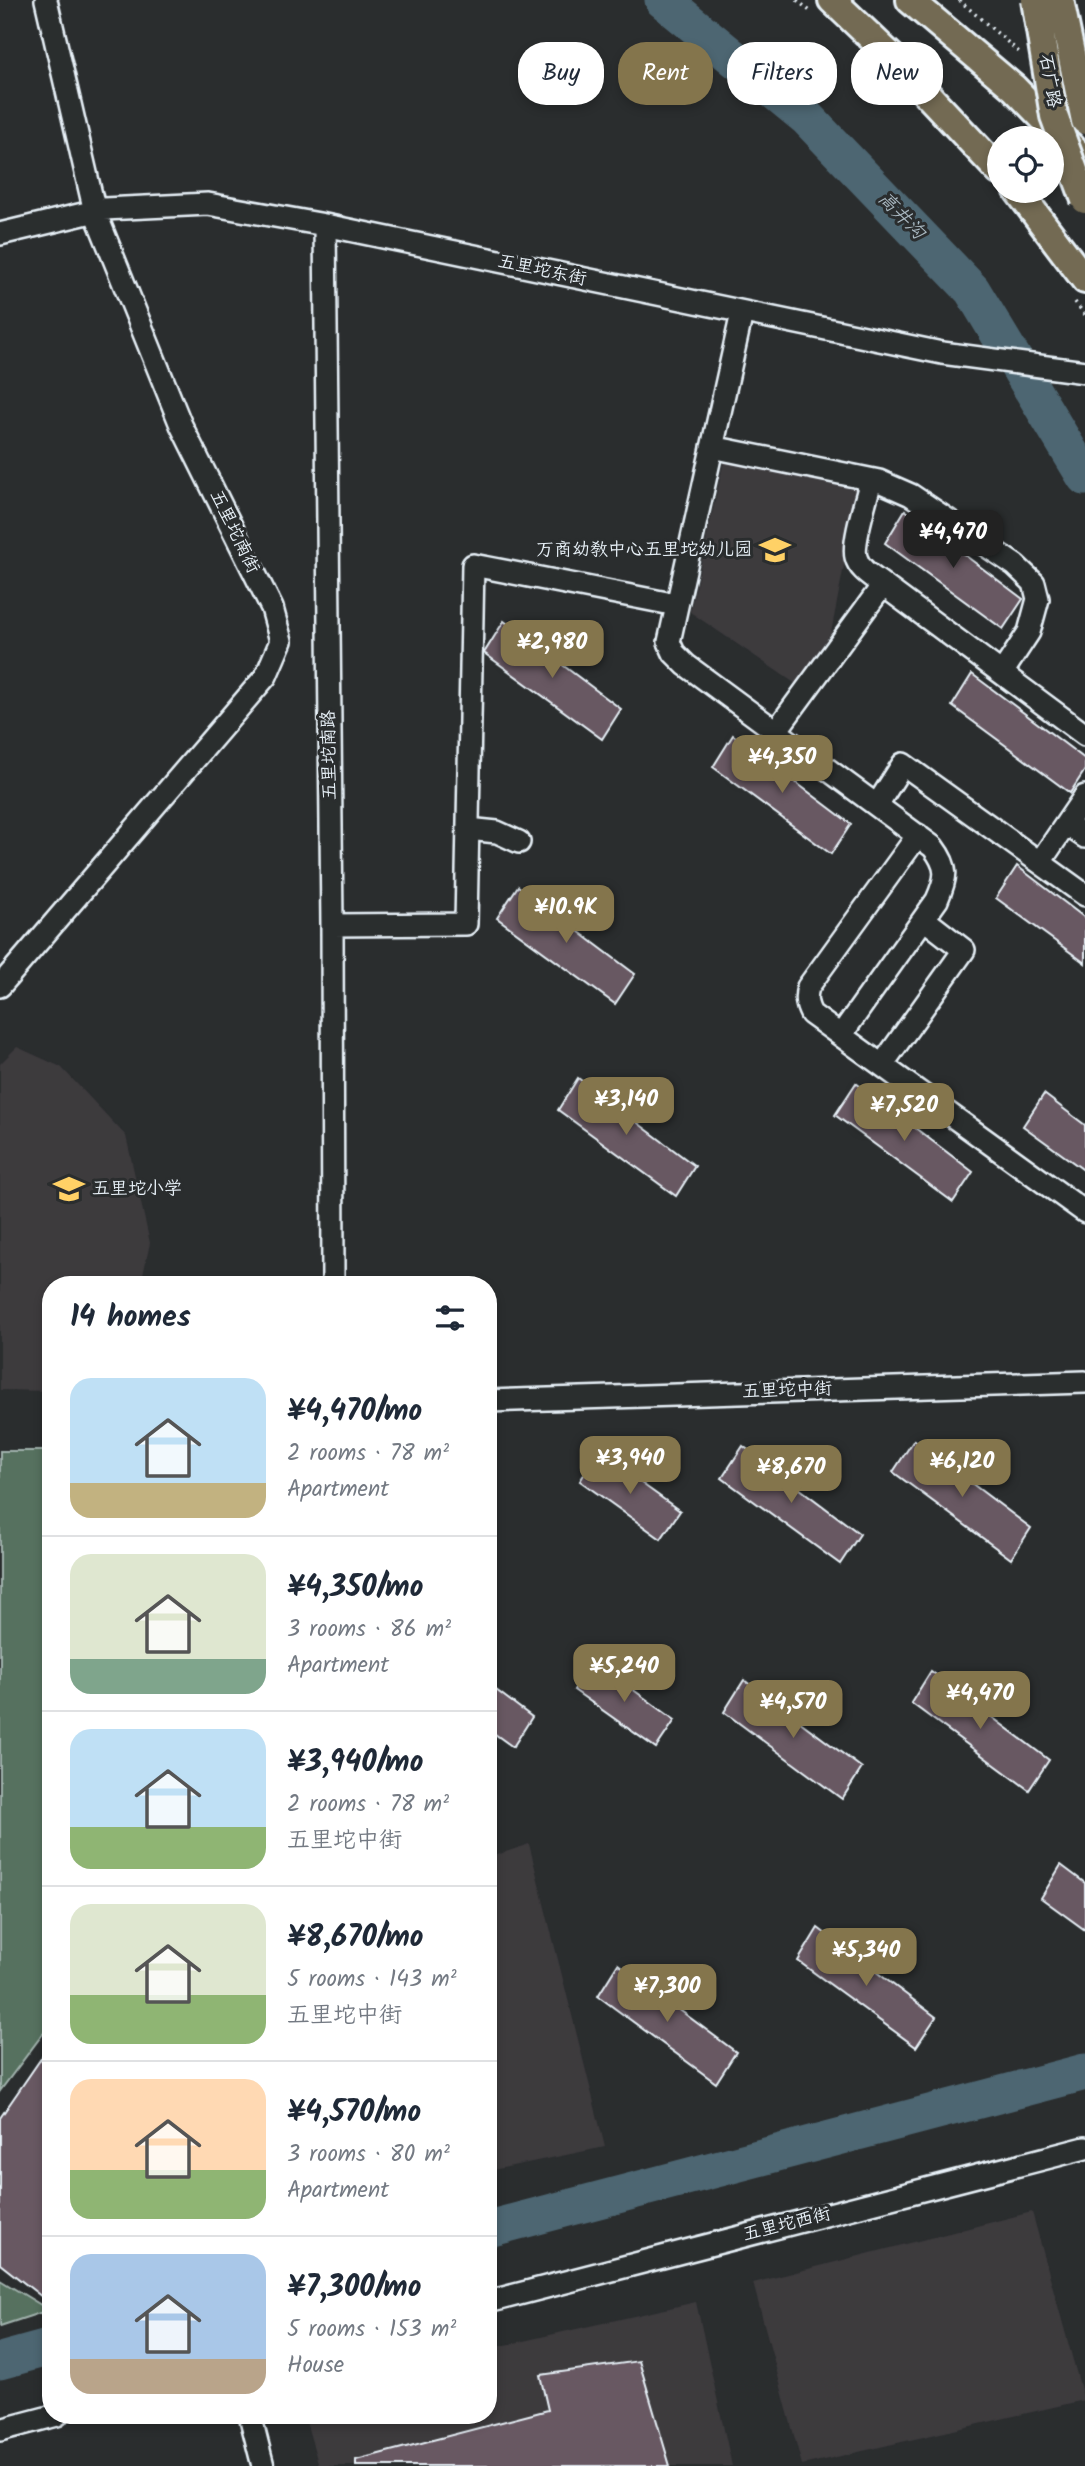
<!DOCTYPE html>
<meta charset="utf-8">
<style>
:root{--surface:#fff;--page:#f2f2f3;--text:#1f2937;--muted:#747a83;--line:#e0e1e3;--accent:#84754c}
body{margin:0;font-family:Kalam,"LXGW WenKai TC",sans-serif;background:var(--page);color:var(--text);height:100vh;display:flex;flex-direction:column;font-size:26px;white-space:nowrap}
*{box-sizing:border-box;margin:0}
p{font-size:23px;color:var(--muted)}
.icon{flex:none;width:38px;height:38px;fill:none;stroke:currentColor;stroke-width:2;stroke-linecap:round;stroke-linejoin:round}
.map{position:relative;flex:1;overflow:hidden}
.drawer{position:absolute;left:42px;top:1276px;width:455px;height:1148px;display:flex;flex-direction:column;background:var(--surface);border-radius:28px;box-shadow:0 4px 10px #0003}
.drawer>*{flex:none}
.hud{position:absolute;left:518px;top:42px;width:462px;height:63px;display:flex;gap:14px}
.tools{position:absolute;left:987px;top:126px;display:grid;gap:14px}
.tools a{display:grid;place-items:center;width:77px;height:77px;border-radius:50%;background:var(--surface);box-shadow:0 4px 10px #0003;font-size:35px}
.price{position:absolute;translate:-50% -60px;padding:0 16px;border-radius:14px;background:var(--accent);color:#fff;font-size:23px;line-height:46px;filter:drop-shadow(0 2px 4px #0008)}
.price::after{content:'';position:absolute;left:50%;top:42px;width:21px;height:16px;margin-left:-10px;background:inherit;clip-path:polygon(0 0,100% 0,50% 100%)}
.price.current{background:#222;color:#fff}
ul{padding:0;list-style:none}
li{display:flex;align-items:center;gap:21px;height:175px;padding:0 28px}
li+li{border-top:2px solid var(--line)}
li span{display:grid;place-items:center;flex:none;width:196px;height:140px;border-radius:21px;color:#555}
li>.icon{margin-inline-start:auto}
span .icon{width:84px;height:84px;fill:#fffc;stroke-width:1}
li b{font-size:30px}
h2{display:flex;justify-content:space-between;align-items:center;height:84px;padding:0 28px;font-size:30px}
.tag{padding:0 24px;border-radius:28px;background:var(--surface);box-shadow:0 4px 10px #0003;font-size:24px;line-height:63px}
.tag.current{background:var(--accent);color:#fff}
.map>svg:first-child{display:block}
.built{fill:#3d3a3e}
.green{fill:#57715f;stroke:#a0b1ac;stroke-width:2}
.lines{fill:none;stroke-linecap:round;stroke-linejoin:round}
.river{stroke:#4d6672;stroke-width:37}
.building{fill:#685862;stroke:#e8f1f8;stroke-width:2}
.minor-casing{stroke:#e8f1f8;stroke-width:26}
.major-casing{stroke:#e8f1f8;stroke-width:32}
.path{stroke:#e8f1f8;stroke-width:3.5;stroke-dasharray:2 5;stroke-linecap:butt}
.minor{stroke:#2a2d2e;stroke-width:21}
.major{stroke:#736b52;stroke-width:26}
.major-bridge-casing{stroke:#e8f1f8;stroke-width:32;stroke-linecap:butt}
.major-bridge{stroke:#736b52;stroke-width:26}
.labels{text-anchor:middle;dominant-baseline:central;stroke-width:6;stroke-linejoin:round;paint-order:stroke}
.street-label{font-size:18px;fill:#e8f1f8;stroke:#2a2d2e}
.poi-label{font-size:18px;fill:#e8f1f8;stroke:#2a2d2e;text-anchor:end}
.water-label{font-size:19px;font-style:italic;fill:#aab9c2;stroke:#2a2d2e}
</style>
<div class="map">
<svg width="1085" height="2466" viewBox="0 0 1085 2466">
<rect width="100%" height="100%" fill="#2a2d2e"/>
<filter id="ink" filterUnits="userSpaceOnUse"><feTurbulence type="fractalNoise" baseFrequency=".0143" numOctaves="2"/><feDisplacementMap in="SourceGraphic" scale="14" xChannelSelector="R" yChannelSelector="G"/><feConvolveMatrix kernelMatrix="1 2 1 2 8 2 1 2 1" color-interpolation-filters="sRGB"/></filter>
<g filter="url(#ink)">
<path class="built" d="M724,460L859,488L831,633L796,684L690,612Z
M17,1047L61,1067L126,1136L150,1243L141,1284H51V1391L0,1390V1064Z
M529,1844L605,2147L488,2171V1858Z
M1032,2212L1084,2400L802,2465L753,2283Z
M696,2302L732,2466H319L304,2415H488V2349Z"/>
<path class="green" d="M0,1451H51V2023L0,2091Z
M0,2280L49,2310L0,2326Z"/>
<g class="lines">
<path class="river" d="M663,0L807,118L972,290L1085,477
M488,2229L1085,2072
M0,2361L51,2347"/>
</g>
<path class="building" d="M905,510L1023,599L1003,629L885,543Z
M504,621L621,709L602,739L484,653Z
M972,674L1085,759V770L1070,793L952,706Z
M733,735L851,824L831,854L713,767Z
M1017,866L1085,918V963L996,898Z
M518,886L635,974L615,1004L497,918Z
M578,1078L695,1166L676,1196L558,1110Z
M856,1083L973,1172L953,1202L835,1115Z
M1044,1094L1085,1125V1171L1023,1126Z
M914,1440L1031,1528L1011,1559L893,1472Z
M743,1446L860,1534L840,1564L722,1478Z
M598,1452L680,1511L661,1539L580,1481Z
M592,1660L675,1720L656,1748L574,1690Z
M931,1671L1049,1760L1029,1790L911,1703Z
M744,1680L862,1768L842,1799L724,1712Z
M488,1684L532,1717L513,1747L488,1729Z
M1061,1865L1085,1883V1930L1041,1898Z
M818,1928L936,2017L916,2047L798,1961Z
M618,1964L736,2052L716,2083L598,1996Z
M51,2044V2304L0,2264V2118Z
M639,2361L670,2466H356V2460L548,2410L540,2375Z"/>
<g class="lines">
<defs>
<path id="minor" d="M325,225L332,925L333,1284
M0,234L104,209L208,204L325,225L942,353L1085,372
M742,313L669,642L674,653L686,665L933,847C949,868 947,877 937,900L841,1035
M712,447L879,481L911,495L1015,565L1034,583L1038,599L1029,632L1002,673
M871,480C867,497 852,542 856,557C859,570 873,577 883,585
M776,731L883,585L1085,735
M877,805L903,764L1085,895
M1066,824L1085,837
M468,829L497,832L519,842
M918,835L808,987C805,998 806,1004 811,1014L1085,1212
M1040,862L1085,796
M332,925L466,924L473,565L677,605
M0,986L266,676L281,641L272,608L181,425L95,212L46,0
M882,1065L964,950L924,919
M488,1401L1085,1382
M488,2302L1085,2148
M250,2415L263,2466
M0,2430L57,2415"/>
<path id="major" d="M832,0L895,60L999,171
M910,0L1014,88L1085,161
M1018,191L1085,280"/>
</defs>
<use href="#minor" class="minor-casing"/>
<use href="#major" class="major-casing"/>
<path class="path" d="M797,0L811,12
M959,0L1019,52
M1075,302L1085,315"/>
<use href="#minor" class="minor"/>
<use href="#major" class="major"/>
<defs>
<path id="major-bridge" d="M1035,0L1054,116L1085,200
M1060,0L1085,121"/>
</defs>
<use href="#major-bridge" class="major-bridge-casing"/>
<use href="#major-bridge" class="major-bridge"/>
</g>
</g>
<defs>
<symbol id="school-bare" viewBox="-9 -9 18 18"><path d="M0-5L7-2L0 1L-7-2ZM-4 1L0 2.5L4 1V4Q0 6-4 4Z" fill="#ffd166" stroke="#2a2d2e" stroke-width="2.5" paint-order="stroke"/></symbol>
</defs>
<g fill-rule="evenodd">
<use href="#school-bare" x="753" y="528" width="44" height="44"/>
<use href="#school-bare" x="47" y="1167" width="44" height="44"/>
</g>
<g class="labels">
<g class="street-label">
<text transform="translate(1049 81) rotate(80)">石广路</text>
<text transform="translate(542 271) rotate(12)">五里坨东街</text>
<text transform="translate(234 532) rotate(64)">五里坨南街</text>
<text transform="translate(330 755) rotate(-91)">五里坨南路</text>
<text transform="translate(787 1391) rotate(-2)">五里坨中街</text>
<text transform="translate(787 2225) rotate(-14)">五里坨西街</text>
</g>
<g class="poi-label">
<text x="752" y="550">万商幼教中心五里坨幼儿园</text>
<text x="92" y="1189" text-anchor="start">五里坨小学</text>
</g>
<g class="water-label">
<text transform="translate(901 216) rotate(46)">高井沟</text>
</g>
</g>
</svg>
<div class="tools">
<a><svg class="icon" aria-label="locate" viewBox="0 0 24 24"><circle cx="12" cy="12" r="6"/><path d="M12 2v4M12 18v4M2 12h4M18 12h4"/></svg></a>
</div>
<b class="price current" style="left:953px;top:570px">¥4,470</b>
<b class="price" style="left:552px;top:680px">¥2,980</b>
<b class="price" style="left:782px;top:795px">¥4,350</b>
<b class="price" style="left:566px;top:945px">¥10.9K</b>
<b class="price" style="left:626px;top:1137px">¥3,140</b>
<b class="price" style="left:904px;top:1143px">¥7,520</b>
<b class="price" style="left:630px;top:1496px">¥3,940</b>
<b class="price" style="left:962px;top:1499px">¥6,120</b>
<b class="price" style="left:791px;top:1505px">¥8,670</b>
<b class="price" style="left:624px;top:1704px">¥5,240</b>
<b class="price" style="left:980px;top:1731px">¥4,470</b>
<b class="price" style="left:793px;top:1740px">¥4,570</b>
<b class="price" style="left:866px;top:1988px">¥5,340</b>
<b class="price" style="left:667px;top:2024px">¥7,300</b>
<div class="hud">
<a class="tag">Buy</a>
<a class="tag current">Rent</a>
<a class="tag">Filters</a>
<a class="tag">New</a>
</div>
<section class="drawer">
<h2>14 homes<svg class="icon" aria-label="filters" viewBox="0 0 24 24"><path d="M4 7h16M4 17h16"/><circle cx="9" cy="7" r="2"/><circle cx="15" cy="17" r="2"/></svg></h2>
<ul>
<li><span style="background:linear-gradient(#bfe0f5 75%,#c2b280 0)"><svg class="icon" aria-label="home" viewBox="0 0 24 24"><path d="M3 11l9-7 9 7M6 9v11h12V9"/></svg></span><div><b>¥4,470/mo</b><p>2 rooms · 78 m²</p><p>Apartment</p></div></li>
<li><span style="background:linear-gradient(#dfe7d0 75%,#7fa58c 0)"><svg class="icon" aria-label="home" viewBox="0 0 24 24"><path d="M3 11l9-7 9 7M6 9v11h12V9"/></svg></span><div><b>¥4,350/mo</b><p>3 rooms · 86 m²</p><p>Apartment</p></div></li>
<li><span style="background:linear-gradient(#bfe0f5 70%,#8fb573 0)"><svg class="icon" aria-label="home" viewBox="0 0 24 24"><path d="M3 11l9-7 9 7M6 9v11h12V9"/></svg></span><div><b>¥3,940/mo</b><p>2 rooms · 78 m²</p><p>五里坨中街</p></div></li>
<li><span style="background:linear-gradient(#dfe7d0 65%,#8fb573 0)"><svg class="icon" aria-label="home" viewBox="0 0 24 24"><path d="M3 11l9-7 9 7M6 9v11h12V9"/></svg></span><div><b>¥8,670/mo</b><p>5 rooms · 143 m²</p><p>五里坨中街</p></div></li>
<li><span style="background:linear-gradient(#ffd9b3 65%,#8fb573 0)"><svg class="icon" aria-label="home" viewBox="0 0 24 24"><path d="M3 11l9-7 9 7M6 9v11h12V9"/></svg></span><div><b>¥4,570/mo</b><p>3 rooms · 80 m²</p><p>Apartment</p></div></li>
<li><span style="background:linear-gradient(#a9c7e8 75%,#b9a48a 0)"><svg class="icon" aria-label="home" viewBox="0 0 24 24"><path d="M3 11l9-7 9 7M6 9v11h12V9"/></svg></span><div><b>¥7,300/mo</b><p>5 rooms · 153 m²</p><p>House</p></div></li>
</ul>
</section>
</div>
